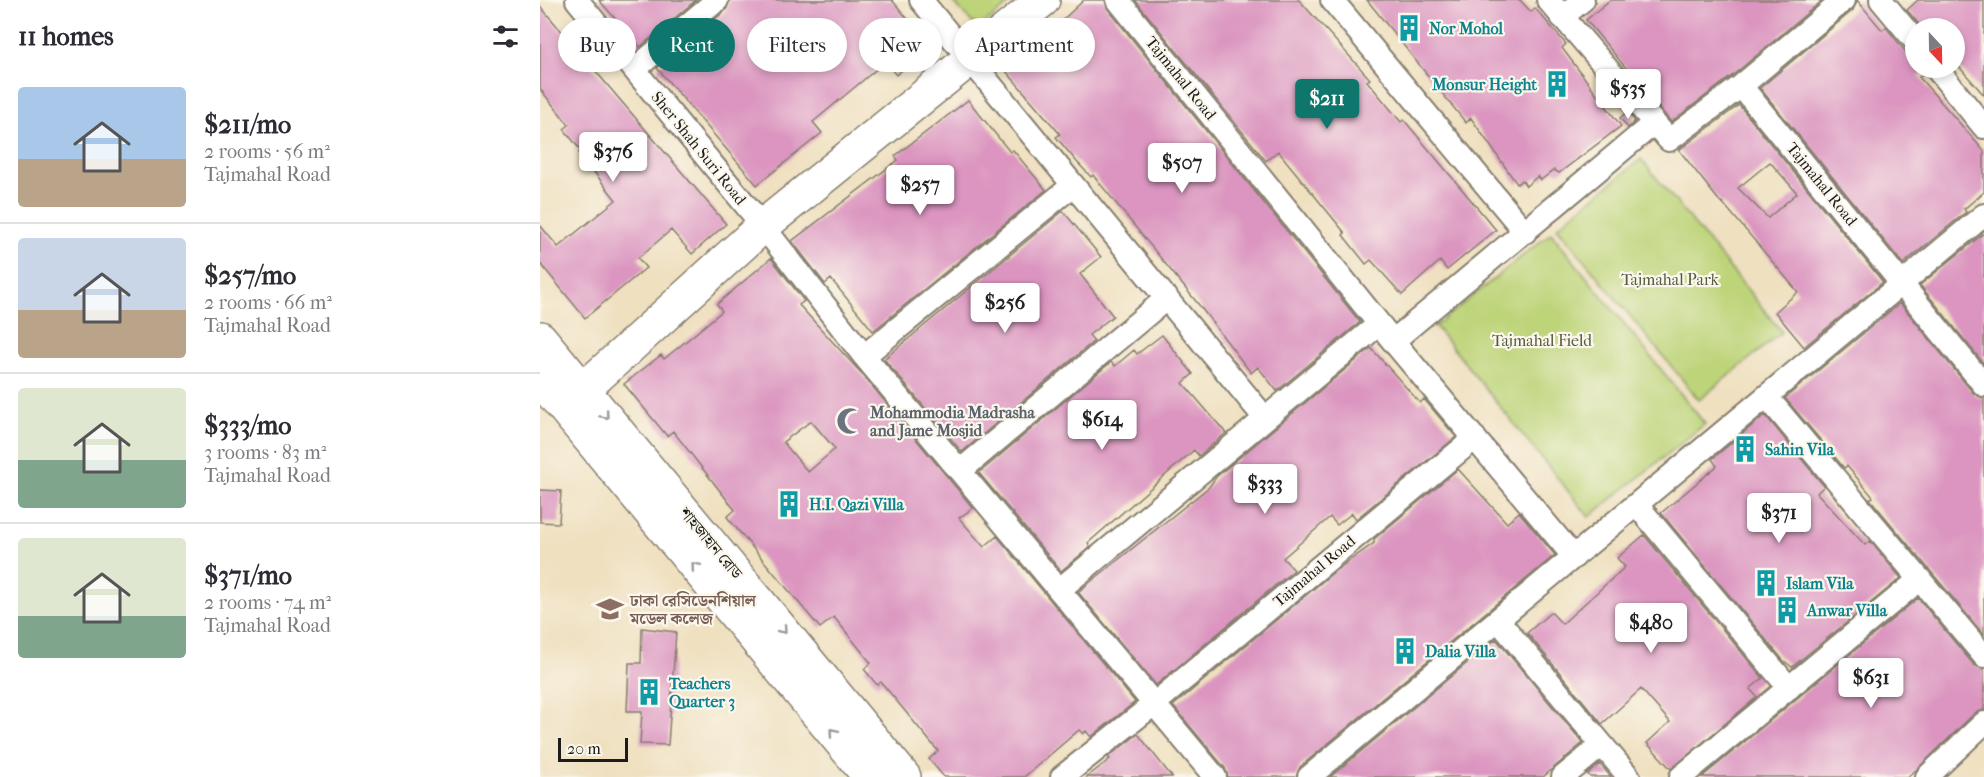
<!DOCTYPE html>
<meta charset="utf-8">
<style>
:root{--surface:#fff;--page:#f7f7f7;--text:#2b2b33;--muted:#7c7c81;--line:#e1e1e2;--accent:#0f766e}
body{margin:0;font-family:"IM FELL French Canon","Noto Serif Bengali",serif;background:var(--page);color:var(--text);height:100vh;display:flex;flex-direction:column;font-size:22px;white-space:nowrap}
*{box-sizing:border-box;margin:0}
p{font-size:20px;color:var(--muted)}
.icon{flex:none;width:33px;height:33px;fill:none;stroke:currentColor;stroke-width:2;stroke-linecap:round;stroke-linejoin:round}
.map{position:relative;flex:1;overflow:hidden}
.details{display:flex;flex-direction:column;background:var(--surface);width:540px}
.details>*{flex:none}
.banner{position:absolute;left:18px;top:18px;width:570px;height:54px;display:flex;gap:12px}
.needle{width:39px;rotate:158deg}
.buttons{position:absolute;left:1365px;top:18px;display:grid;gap:12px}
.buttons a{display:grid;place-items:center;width:60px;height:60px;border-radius:50%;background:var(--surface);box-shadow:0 3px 9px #0003;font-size:30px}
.scale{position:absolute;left:18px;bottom:15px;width:70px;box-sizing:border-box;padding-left:6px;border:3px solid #1c1c1c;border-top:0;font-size:16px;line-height:21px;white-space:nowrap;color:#1c1c1c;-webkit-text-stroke:4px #fbf7ec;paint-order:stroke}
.price{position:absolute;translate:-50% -51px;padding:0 14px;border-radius:6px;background:#fff;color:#222;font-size:20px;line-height:39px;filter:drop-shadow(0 2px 3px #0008)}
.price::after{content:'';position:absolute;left:50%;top:36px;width:18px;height:14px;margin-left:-9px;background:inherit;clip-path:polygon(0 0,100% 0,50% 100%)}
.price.current{background:var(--accent);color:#fff}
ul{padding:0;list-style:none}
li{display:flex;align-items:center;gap:18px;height:150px;padding:0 18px}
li+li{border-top:2px solid var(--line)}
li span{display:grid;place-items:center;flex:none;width:168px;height:120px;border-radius:6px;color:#555}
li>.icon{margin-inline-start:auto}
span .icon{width:72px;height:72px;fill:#fffc;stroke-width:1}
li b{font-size:26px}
h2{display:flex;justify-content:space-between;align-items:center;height:72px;padding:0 18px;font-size:26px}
.chip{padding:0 21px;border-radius:27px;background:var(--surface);box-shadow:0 3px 9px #0003;font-size:21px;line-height:54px}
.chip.current{background:var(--accent);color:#fff}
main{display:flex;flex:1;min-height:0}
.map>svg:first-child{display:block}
.green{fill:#bdd479;stroke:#6c784a;stroke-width:1.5}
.building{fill:#db95c0;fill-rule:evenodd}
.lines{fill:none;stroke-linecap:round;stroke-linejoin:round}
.street-casing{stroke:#867e6e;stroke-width:26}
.secondary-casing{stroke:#867e6e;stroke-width:36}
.street{stroke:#fff;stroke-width:22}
.secondary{stroke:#fff;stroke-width:33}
.oneway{stroke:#999}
.labels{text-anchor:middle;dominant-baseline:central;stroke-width:4.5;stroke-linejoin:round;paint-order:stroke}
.culture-label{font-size:16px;font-weight:bold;fill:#0d838f;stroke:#fbf7ec;text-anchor:start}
.street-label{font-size:16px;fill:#1c1c1c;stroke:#fbf7ec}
.park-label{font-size:16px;fill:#545c3d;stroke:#fbf7ec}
.worship-label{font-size:16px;font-weight:bold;fill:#5b616d;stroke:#fbf7ec;text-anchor:start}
.education-label{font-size:16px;font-weight:bold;fill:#785e54;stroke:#fbf7ec;text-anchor:start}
</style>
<main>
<section class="details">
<h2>11 homes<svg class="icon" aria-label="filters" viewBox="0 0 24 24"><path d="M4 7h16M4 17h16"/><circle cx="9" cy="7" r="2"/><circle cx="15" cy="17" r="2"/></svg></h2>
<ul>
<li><span style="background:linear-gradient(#a9c7e8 60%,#b9a48a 0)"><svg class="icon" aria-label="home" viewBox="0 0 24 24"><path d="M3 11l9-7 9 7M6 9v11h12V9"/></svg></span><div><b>$211/mo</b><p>2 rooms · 56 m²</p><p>Tajmahal Road</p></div></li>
<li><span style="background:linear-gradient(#c9d6e8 60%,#b9a48a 0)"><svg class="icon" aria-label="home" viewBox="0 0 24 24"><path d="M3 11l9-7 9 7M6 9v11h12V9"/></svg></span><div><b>$257/mo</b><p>2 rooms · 66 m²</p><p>Tajmahal Road</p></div></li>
<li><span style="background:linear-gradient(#dfe7d0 60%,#7fa58c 0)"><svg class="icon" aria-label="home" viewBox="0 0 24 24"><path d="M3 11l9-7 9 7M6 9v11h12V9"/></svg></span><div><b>$333/mo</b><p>3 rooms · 83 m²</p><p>Tajmahal Road</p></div></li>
<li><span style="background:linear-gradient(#dfe7d0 65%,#7fa58c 0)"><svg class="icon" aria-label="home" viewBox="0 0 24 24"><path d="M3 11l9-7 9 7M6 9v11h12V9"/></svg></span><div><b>$371/mo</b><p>2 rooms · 74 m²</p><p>Tajmahal Road</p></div></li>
</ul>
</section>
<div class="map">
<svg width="1444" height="777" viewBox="0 0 1444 777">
<rect width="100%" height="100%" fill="#fbf7ec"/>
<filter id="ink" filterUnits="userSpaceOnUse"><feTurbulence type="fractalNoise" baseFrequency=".0167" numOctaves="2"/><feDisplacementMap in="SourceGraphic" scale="12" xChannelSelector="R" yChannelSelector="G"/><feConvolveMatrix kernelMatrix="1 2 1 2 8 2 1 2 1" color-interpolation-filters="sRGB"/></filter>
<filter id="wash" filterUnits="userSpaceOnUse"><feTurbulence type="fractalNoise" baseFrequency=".008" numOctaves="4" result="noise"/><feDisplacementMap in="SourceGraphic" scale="24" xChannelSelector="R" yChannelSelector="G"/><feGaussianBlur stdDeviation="1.35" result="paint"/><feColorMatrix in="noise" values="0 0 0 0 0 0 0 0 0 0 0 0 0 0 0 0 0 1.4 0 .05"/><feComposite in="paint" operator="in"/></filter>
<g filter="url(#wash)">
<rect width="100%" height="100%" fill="#efe0c0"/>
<path class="green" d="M412,0H474L438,29Z
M1101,159L1242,332L1159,400L1017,227Z
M1011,233L1165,424L1049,517L895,326Z"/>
<g id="blocks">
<path class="building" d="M59,0H156L100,47Z
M190,0H352L391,47L356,75L345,62L273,122L282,133L217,185L117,68L186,10Z
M544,0H565L567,8L820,322L737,391L718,367L711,373L659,305L553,175L551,177L537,162L516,137L520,134L466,71L515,30L514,28Z
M595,0H759L830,79L827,81L861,122L864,120L956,230L907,270L900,261L862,295L831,260L826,264L803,235L805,233L738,151L726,161Z
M827,0H980L991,12L995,8L1026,44L1022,48L1081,126L1019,173L1014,170L1001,180L998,176L986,186L982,180L977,184L931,118L926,123Z
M1070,0H1283L1193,75L1131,122L1046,20Z
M1317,0L1342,30L1346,27L1383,74L1379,77L1444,151V192L1424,209L1426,212L1363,264L1220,88L1313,10Z
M1378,0H1444V95L1414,61V28H1382L1367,10Z
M0,6L186,224L152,254L131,230L98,258L106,268L45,318L0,263V225L18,247L76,200L39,153L41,151L24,129L29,125L0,89Z
M428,100L470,152L473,150L506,190L333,331L291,279L285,284L252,241L358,160L355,156Z
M1199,105L1343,282L1264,347L1235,312L1258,292L1182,202L1181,203L1139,150ZM1230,162L1257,193L1228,218L1198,188Z
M1087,112L1095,121L1088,128L1080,118Z
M523,211L561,257L540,274L573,316L549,335L554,341L422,452L344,359Z
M1443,234L1444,235V364L1380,285Z
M231,258L264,301L259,305L323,375L433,508L419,518L444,547L457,536L595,702L551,737L546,731L543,734L539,730L484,777H404L389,759L398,751L341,682L337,685L324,669L331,663L294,617L280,628L187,517L195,510L133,431L127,436L84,384L121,355L124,359L156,333L182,311L177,304ZM271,421L295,449L268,472L243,442Z
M1360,303L1434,394L1444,398V635L1330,499L1333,497L1307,466L1304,468L1245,398Z
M622,335L653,374L643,383L686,433L659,456L654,450L548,543L550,547L521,571L439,473L571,362L575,366L594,350L597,354Z
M831,348L880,403L884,399L916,437L816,519L812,513L797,525L790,517L743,558L754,570L616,685L538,592L669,487L676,477Z
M1225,415L1284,486L1277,493L1325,545L1330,541L1361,578L1252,667L1243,660L1121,513L1177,466L1172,459Z
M918,469L967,523L979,512L1015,555L760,767L756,777H688L685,768L633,706L795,571L834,543V539Z
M0,490L21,491L19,523L0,522Z
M1104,535L1223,678L1210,689L1217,697L1131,769L1107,743L1130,722L1101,689L1062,724L987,633L1011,612L1022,624L1085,567L1077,558Z
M1378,598L1434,665L1444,669V710L1435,713L1376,770L1367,777H1162Z
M102,628L136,632L128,745L100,744L102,711H87L89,663H101Z
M956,639L1043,743L1003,777H790Z
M598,734L632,777H547L570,759L568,757Z
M1060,764L1071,777H1050L1048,774Z"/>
</g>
</g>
<g filter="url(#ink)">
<use href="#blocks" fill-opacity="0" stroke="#867e6e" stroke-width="1.5"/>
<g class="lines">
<defs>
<path id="street" d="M37,0L223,226L324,356L675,777
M381,0L724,417
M578,0L853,341L1034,557
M792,0L985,232
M1008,0L1129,140L1201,86L1304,0
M1341,0L1376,42
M1022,17L1043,0
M1396,68L1444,127
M95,69L177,0
M1201,86L1444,385
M853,341L1113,124
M324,356L532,186
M1227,397L1444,656
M420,471L627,298
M1097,505L1249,688
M519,590L839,324
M958,620L1089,777
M522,777L614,704L935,438
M769,777L1444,215
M1023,777L1062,745
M1141,777L1380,579
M1387,777L1444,723"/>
<path id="secondary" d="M0,338L364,777
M0,379L330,777
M24,407L223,226L503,0"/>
</defs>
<use href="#street" class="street-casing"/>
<use href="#secondary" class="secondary-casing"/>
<use href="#street" class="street"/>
<use href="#secondary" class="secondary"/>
</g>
<defs><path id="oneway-chevron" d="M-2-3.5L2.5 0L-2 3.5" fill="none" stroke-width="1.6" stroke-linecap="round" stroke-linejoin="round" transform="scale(1.5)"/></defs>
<g class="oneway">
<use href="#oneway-chevron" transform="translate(65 415) rotate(50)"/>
<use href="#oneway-chevron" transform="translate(155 566) rotate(-130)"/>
<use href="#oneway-chevron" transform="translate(243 630) rotate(50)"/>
<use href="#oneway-chevron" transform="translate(293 732) rotate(-130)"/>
</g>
</g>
<defs>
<symbol id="building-bare" viewBox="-9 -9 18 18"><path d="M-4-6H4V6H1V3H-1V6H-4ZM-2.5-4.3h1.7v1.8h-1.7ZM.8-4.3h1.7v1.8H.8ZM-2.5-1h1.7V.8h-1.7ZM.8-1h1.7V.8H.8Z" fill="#0f9aa8" stroke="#fbf7ec" stroke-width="2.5" paint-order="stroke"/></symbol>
<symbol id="mosque-bare" viewBox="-9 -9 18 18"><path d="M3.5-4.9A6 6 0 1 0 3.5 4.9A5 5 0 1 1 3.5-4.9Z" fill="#6b7280" stroke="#fbf7ec" stroke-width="2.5" paint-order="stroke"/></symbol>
<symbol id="university-bare" viewBox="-9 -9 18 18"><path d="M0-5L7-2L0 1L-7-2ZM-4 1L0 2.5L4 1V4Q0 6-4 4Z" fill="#8d6e63" stroke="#fbf7ec" stroke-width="2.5" paint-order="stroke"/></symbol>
</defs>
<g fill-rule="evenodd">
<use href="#building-bare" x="850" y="9" width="38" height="38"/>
<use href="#building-bare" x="998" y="65" width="38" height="38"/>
<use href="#mosque-bare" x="291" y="402" width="38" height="38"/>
<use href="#building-bare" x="1186" y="430" width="38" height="38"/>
<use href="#building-bare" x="230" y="485" width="38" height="38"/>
<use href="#building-bare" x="1207" y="564" width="38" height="38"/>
<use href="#university-bare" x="51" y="590" width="38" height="38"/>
<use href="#building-bare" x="1228" y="591" width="38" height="38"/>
<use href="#building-bare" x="846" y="632" width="38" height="38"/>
<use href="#building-bare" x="90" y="673" width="38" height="38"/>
</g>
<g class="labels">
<g class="culture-label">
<text x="889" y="28">Nor Mohol</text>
<text x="997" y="84" text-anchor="end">Monsur Height</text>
<text x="1225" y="449">Sahin Vila</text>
<text x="269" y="504">H.I. Qazi Villa</text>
<text x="1246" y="583">Islam Vila</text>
<text x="1267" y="610">Anwar Villa</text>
<text x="885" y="651">Dalia Villa</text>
<text x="129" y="683">Teachers<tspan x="129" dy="18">Quarter 3</tspan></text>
</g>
<g class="street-label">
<text transform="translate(641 78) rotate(51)">Tajmahal Road</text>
<text transform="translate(159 148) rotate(51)">Sher Shah Suri Road</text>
<text transform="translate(1282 184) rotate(51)">Tajmahal Road</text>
<text transform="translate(171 543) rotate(50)">শাহজাহান রোড</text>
<text transform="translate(774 571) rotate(-40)">Tajmahal Road</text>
</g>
<g class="park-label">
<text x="1130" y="279">Tajmahal Park</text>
<text x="1002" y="340">Tajmahal Field</text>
</g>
<g class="worship-label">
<text x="330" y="412">Mohammodia Madrasha<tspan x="330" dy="18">and Jame Mosjid</tspan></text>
</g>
<g class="education-label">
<text x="90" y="600">ঢাকা রেসিডেনশিয়াল<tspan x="90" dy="18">মডেল কলেজ</tspan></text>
</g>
</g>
</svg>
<div class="buttons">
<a><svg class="needle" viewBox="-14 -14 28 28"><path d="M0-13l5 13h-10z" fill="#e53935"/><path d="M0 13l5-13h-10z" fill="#7c7c81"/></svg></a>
</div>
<div class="scale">20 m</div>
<b class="price" style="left:1088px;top:120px">$535</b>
<b class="price current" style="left:787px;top:130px">$211</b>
<b class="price" style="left:73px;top:183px">$376</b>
<b class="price" style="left:642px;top:194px">$507</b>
<b class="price" style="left:380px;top:216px">$257</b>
<b class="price" style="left:465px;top:334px">$256</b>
<b class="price" style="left:562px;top:451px">$614</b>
<b class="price" style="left:725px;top:515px">$333</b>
<b class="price" style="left:1239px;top:544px">$371</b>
<b class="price" style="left:1111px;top:654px">$480</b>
<b class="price" style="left:1331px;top:709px">$631</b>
<div class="banner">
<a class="chip">Buy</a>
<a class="chip current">Rent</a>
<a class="chip">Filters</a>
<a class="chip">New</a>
<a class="chip">Apartment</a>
</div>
</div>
</main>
